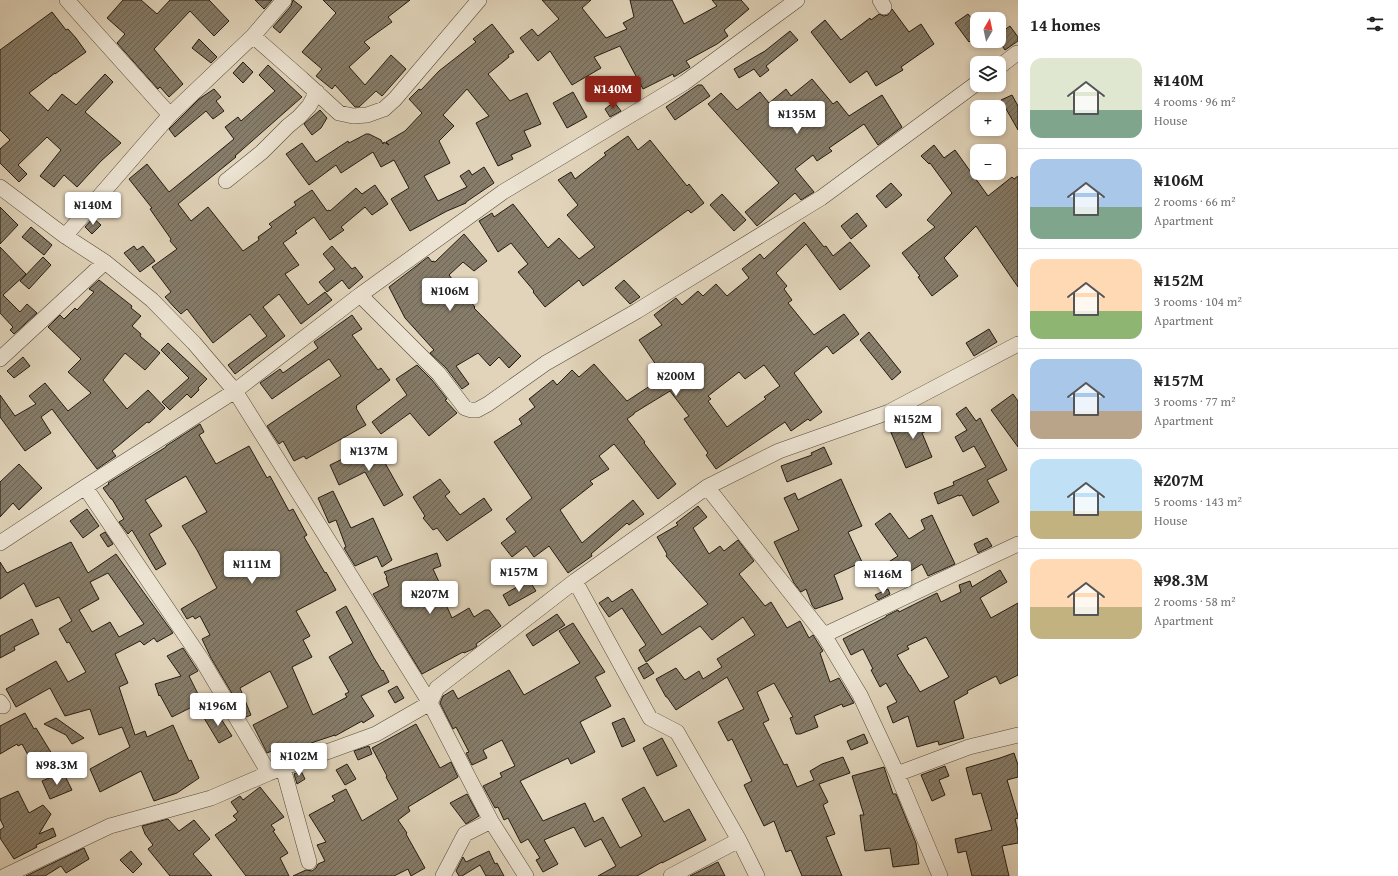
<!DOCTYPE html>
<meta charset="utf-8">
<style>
:root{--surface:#fff;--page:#f2f2f2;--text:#222;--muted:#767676;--line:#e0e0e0;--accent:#8f2418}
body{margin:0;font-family:"Gentium Book Plus",serif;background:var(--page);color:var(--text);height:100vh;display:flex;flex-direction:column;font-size:15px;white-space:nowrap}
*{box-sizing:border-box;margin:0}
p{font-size:13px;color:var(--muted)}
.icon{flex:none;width:22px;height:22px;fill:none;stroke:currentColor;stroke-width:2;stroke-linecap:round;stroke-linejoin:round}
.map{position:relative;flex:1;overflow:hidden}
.sheet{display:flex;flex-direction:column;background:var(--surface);width:380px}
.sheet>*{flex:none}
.needle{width:26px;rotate:9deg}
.buttons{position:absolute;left:970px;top:12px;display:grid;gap:8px}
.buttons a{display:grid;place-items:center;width:36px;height:36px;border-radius:8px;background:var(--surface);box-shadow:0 2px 6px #0003;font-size:20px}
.price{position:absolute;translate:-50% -34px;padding:0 9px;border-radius:4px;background:#fff;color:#222;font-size:13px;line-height:26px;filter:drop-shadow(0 1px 2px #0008)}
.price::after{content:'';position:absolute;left:50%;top:24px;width:12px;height:9px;margin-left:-6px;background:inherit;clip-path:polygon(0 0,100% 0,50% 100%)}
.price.active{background:var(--accent);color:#fff}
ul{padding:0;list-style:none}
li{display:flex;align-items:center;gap:12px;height:100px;padding:0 12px}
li+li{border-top:1px solid var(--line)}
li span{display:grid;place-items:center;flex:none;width:112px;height:80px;border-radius:12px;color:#555}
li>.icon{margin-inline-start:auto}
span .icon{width:48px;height:48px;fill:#fffc;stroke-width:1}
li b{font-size:17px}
h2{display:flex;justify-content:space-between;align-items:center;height:48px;padding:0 12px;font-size:17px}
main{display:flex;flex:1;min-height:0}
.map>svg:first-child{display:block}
.building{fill:url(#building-hatch);stroke:#241c12;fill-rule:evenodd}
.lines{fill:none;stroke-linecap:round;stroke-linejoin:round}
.street-casing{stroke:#534a3c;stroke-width:16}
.street{stroke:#ece3d2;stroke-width:15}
</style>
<main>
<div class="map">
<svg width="1018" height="876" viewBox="0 0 1018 876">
<defs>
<pattern id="building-hatch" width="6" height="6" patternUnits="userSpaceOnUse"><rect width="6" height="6" fill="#867c69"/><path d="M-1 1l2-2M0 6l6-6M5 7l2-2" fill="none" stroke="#6d6555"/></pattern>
</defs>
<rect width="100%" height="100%" fill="#e1d4ba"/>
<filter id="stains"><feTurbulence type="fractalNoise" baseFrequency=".005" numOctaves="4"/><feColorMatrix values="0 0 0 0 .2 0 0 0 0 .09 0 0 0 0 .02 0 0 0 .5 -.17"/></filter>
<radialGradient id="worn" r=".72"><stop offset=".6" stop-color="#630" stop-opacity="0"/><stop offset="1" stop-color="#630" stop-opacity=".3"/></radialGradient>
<path class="building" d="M123,0H141L157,14L170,0H209L229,21L214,36L190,11L154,49L183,84L169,97L160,87L158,89L117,43L125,34L107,18Z
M255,0H272L264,9Z
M293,0L302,7L280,33L273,27L291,6Z
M323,0H410L388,17L392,22L364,42L370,48L349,67L365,85L391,55L406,69L382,96L376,91L359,107H355L335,85L332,89L316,76L322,69L302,52L336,13Z
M542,0H591L582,8L606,38L627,29L623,23L634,17L630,0H672L684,24L717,6L712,0H741L749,9L724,30L728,36L717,44L686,61L690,67L674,77L673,74L643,89L620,46L594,57L601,68L572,85L550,51L538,61L520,38L532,29L538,36L559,19Z
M892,9L909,32L921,24L934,44L901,67L903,70L876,86L867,71L850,83L811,32L825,20L841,40L870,18L871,20L879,14L884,16L888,15Z
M52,12L66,30L68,29L76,38L86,52L55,74V73L29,93L48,111L62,94L76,105L105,74L113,82L85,112L121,143L101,161L77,187L64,175L54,187L40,176L61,150L47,137L18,165L27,174L19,182L0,163V149L10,140L0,130V50Z
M968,14L977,25V36L969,42L955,23Z
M492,24L514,52L508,55L509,57L488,74L510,101L527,93L541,124L524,131L531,146L511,155L513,159L498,166L476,123L489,116L467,89L443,115L454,126L439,141L450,163L424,176L438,201L467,187L460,176L469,170L472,175L484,167L494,183L466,202V203L447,211L410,231L391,199L409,188L394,160L381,167L373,152L341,173L336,165L309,185L286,154L302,143L316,162L348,141L349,143L366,134H369L381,140L383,144L384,142L389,145L386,142L405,131L422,113L409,99L419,89L421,90L439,71L476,42L473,39Z
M1010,26L1018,37V41L1005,50L999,41V34Z
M790,31L798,40L766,66L769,70L760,77L754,69L739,78L734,69L765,51Z
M199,39L217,57L211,63L192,48Z
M243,62L253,72L243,83L233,73Z
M268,65L302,97L235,156L236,157L178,204L191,221L208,207L243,251L259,240L258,237L272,227L269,224L296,205L294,202L312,190L327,211L329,210L330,211L356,188L362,194L375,185L388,204L372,215L365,207L341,227L344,230L330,240L314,217L295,231L297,233L283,243L299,265L285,274L308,305L325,292L332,300L301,324L279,294L263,307L285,336L235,374L228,365L267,336L250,314L213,343L187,309L181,314L174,307L165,297L171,292L152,267L177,249L170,241L171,239L150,209L152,208L129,179L147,164L169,192L234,139L225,127L238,117L241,121L275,91L259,75Z
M812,79L833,104L837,101L849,116L882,95L902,127L878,145L864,124L829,148L832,151L817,161L813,155L795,169L814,192L801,200L795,193L757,226L745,212L779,183L708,104L721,93L737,110L760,92L769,103L786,89L791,96Z
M698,85H702L710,96L675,120L666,107Z
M214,89L221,97L216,101L224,111L213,119L206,111L175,137L169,129L199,99Z
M573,92L587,117L567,128L553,103Z
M1012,95L1018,106V130L1001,100Z
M614,102L621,111L610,117L605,109Z
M320,110L327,118L321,128L312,135L304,124Z
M628,136L638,150L650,140L687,186L689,184L704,203L691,213L688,210L583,286L579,280L545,307L533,292L534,291L518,272L528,264L511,243L498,252L479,221L492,213L494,217L513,204L548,248L559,238L579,259L595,247L567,215L578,205L558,180L571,172L575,179L606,155L604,153Z
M934,145L944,158L955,150L988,196L1012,177L1014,179L1018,176V287L976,226L944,258L958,276L932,296L918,277L920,276L902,253L935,227L927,220L952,193L930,163L929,164L921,156Z
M891,183L902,195L886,208L876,196Z
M722,194L746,220L734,231L710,205Z
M0,207L18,225L0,244Z
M857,213L867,226L851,239L841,226Z
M93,218L101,225L92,234L85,227Z
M804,222L824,247L826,246L833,256L850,242L870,266L840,290L806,244L776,273L787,286L784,289L792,300L788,303L814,335L844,314L859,334L833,354L827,346L794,373L822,412L810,421L808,419L791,431L785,422L716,469L706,455L708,453L684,419L689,416L670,391L634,413V414L627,419L645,442L644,443L676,484L658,499L614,444L599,456L609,469L590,481L593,484L560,510L582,543L633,500L644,514L629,525L627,523L591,554L592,556L568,573L549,546L534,557L526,546L512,557L501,543L516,532L506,519L532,498L494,442L522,424L519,419L535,407L529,399L553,380L557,385L572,370L579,377L594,364L627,401L662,378L661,377L663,375L639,340L662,325L654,315L676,298L682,305L698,291L703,296L716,284L727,296L749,278L742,269L760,254L764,259ZM764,365L780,386L764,397L766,399L727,427L708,401L711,399L708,396L739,372L745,379Z
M31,227L52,245L44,255L22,237Z
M464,234L487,261L474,271L463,262L449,275L475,307L474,308L521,356L509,368L499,357L490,366L478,353L456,366L469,384L462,389L446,368L430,353L434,350L405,318L389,287L428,257L432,262L433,261L435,262Z
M134,246L137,250L143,246L155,261L140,272L124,253Z
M332,246L352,269L355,267L363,277L349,289L342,280L327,292L319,282L335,269L323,254Z
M0,247L26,274L3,295L20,312L27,304L37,313L14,334L10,330L13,327L0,313Z
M43,257L51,265L29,289L20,281Z
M99,280L132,306L131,308L141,316L132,326L141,334L140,336L160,353L145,370L125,353L103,380L127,409L148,390L165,408L149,423L147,422L112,451L116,456L97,469L52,409L41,417L51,433L25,451L0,417V395L15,416L36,404L29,396L45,383L68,411L91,393L68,372L81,359L48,327L60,315L64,319L75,308L77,310L94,292L89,289Z
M624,280L640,297L630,304L615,288Z
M352,315L362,329L352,335L378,370L381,368L390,380L356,406L357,407L356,408L366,425L306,459L304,456L294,461L283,441L279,444L267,426L341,376L329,359L272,399L260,383L280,369L283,373L318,348L314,342Z
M989,329L997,342L974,356L966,343Z
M869,332L901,372L892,380L860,340Z
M168,343L207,379L198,388L199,390L191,398L187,394L170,410L162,402L189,378L161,350Z
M23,357L30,366L14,378L7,371Z
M417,365L432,380L447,399L445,400L457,413L429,436L410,413L381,434L372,422L407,395L396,379Z
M1013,394L1018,401V447L991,410Z
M966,407L976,421L980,418L1007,470L987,480L999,502L973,516L962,495L959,496V495L938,504L934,493L954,485L953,482L986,467L974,446L963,452L955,437L967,430L956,414Z
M928,415H932L937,426L922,433L932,457L906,468L890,430L898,426V425L920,417V419Z
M200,424L204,432L199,435L216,464L249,446L267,478L270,476L289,511L293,509L307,535L304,537L325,573L326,572L336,590L296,611L310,636L303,640L312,657L292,667L313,715L347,697L345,694L349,692L329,657L353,643L336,612L346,606L374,658L382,671L383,670L389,682L361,696L374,716L363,723L362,721L335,736V735L311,743L313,747L299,752L297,745L276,754L274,750L267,753L253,725L288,707L270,671L240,688L251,715L246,717L211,658L202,639L210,635L200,616L195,619L193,616L187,619L181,609L217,588L197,550L182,526L207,512L187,478L186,476L145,500L162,526L149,534L166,564L156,570L132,530L128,534L119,522L124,519L112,499H111L103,488L109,484L108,483L166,447V446Z
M378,442L387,462L385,463L403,495L384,506L365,472L339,485L330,465Z
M824,447L832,464L787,482L781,466L812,455L811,453Z
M19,464L42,488L19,510L13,503L0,517V482Z
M440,479L450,492L445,496L460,515L484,498L492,510L447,541L437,528L433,530L423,518L425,516L413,497Z
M841,479L862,526L848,532L862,562L834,575L843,599L815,609L812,605L806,589L801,592L794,583L774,542L799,530L784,498L795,493L798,500Z
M333,491L351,528L373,518L392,560L382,567L377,556L355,566L344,548L346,547L336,520L329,523L318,498Z
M698,506L707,517L693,528L709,554L720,546L724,551L738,540L754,561L739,574L765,606L771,602L787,628L800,621L809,638L813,635L823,651L820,653L830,682L839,678L854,703L843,707L842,704L814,716L818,727L800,734H796L790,718L793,717L774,683L757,692L769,720L763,723L784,765L787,764L797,787L814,780L810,771L822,764L843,757L850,773L819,784L828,802L823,805L835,834L826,837L842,876H802L791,850L786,852L774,821L764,826L744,785L752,781L732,739L728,741L718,722L744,709L727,677L676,710L667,697H666L656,679L676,668L685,680L699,671L703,679L722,667L717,659L755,635L743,617L712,640L700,626L646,662L639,650L646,645L622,608L609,617L599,603L608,597L612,602L632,589L662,635L708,604L666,556L667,554L657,537L678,525L676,523Z
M87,509L99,526L83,538L70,521Z
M890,513L909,539L925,529L921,520L932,515L955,564L928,576L922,564L890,584L879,568L898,556L875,524Z
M105,532L113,544L108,547L100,535Z
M987,538L992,546L978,553L974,544Z
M71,542L88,573L116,554L173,633L157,642L154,638L144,645L140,641L115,654L128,683L119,687L135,735L145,731L147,737L173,725L189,761L191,760L199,778L177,793L154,801L141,771L100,792L90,769L130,747L122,727L99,735L90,709L65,716L50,688L16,707L6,689L56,661L68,682L86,672L69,642L67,643L59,629L72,621L59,597L36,607L24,583L0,599V562L7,573ZM108,573L144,624L119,637L110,622L92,632L79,610L99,599L90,582Z
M437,553L441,566L433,569L446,597L443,598L452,618L469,608L474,617L485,610H489L501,626L476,644L477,646L473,649L464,653L463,652L422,674L373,594L389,586L386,578L387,577L384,572Z
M1000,570L1007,582L980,598L991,618L1018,603V675L1000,684L996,676L967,691L968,693L954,701L964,738L939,745L938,741L917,747L908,716L893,723L887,707L897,702L886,683L880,687L871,670L873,669L863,649L851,655L843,639L886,617V616L898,610L899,612L937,593L941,602L961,592L959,585L970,581L972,587ZM926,637L949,677L920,692L910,675H909L897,655L909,649L907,646Z
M529,580L536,591L509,606L503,595Z
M888,589L890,594L878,600L875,595Z
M557,614L565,625L533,646L526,635Z
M32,619L39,634L14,647L15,650L0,658V636Z
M573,623L605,672L595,677L611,706L580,722L595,752L571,764L568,758L520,781L543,821L585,803L594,822L603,817L620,848L642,836L622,799L644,787L664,822L689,809L706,840L662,863V862L637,876H598L616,866L601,839L585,847L574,827L544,840L558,864L543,872L536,860L540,858L528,839L521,843L508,818L504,820L498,807L495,808L483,786L502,777L500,773L515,766L502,740L483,750L487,758L472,765L466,753L469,752L456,727L453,729L440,703L443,696L453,690L458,699L509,670L524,695L580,663L559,631Z
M183,648L198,671L189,676L202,702L172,717L160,695L159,696L155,684L181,676L167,656Z
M647,663L654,673L644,679L638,668Z
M397,686L404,698L395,703L388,691Z
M216,711L232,736L219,743L204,718Z
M25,713L34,729L36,728L52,754L34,766L22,744L18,746L17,744L0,754V726Z
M56,718L84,738L72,744L66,735L44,724Z
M624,718L635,741L622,747L612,723Z
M416,724L440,768L451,762L458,777L408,807L410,811L398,820L407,833L406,834L425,868L411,876L408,869L394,876H293L306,870L312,871L316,868L318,864L325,861L317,845L326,842L309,815L335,801L332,796L346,789L362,821L398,799L386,777L387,776L372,748Z
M864,734L868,743L851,750L847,741Z
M662,738L677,766L657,776L643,748Z
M369,746L372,754L358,760L354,751Z
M1014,753L1018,765V777L1007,780L1018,816V818L1015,819L1018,831V843L1002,846L1009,876H972L966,851L958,853L955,839L992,830L981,793L973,795L966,768L1000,758Z
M347,764L356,779L345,785L336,770Z
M945,766L949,776L939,780L945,795L932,801L921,775Z
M884,767L893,794H896L916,843L919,864L893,867L890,848L865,851L860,815H864L852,776Z
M301,771L305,779L297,784L294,774Z
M63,772L72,790L50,799L42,781Z
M260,787L284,817L271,825L275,830L273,831L288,853L280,858L289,876H246L215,835L237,820L233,816L238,812L231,802L240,796L243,800Z
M18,791L29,813L43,805L51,814L39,834L53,828L56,836L36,845L37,847L14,859L0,838V830L4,827L0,819V799Z
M467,794L479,816L466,824L450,803Z
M168,819L179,831L194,820L210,839L193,854L212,876H170L148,849L153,845L145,834L142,826Z
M84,848L89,859L66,873L61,866L45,876H26Z
M131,851L142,864L133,873L120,860Z
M489,851L495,864L497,863L504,876H486L480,865L462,876H459L456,871L463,857L466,862Z
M718,862L725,876H690Z"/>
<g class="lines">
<defs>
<path id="street" d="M67,0L90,26L170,115
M880,0L884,7
M253,36L302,79L339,113L353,116L367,115L384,109L395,99L479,0
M999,67L1017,53
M226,181L262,152L288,126L299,117L309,106L317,92
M0,187L65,236L105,262L152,300L194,343L235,391L430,703L491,821L526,876
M65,236L170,115L253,36L284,0
M360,295L439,374L465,408L471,410H477L488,404L546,363L637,311L821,198L977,83
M0,359L105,262
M85,487L202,660L269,773
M707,487L824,635L860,695L897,774L940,876
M0,543L85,487L235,391L360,295L503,192L684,83L797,0
M575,581L650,718L677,732L739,840L757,876
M824,635L1018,544
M0,702L3,706
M283,768L309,862
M897,774L969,747L1018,735
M5,876L110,826L211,798L269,773L376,734L430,703L437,688L575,581L707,487L779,451L889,412L1018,344
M443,876L465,834L491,821
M671,876L739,840"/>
</defs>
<use href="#street" class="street-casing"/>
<use href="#street" class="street"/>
</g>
<rect width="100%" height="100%" filter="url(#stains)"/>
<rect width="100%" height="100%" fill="url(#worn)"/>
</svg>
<div class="buttons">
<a><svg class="needle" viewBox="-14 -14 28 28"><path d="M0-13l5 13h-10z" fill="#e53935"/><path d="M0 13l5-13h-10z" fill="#767676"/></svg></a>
<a><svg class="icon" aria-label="layers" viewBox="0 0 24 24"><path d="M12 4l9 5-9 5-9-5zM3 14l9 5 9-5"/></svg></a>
<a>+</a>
<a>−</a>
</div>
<b class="price active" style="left:613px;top:110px">₦140M</b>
<b class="price" style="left:797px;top:135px">₦135M</b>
<b class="price" style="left:93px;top:226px">₦140M</b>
<b class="price" style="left:450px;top:312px">₦106M</b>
<b class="price" style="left:676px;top:397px">₦200M</b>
<b class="price" style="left:913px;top:440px">₦152M</b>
<b class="price" style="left:369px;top:472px">₦137M</b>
<b class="price" style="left:252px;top:585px">₦111M</b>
<b class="price" style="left:519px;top:593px">₦157M</b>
<b class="price" style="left:883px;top:595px">₦146M</b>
<b class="price" style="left:430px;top:615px">₦207M</b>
<b class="price" style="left:218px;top:727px">₦196M</b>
<b class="price" style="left:299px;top:777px">₦102M</b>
<b class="price" style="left:57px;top:786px">₦98.3M</b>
</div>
<section class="sheet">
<h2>14 homes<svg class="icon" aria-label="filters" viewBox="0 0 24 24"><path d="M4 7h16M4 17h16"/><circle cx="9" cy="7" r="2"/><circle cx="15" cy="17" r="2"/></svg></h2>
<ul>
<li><span style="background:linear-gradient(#dfe7d0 65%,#7fa58c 0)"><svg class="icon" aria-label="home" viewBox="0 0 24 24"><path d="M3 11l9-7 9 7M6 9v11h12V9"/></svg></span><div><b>₦140M</b><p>4 rooms · 96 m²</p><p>House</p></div></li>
<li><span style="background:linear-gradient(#a9c7e8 60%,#7fa58c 0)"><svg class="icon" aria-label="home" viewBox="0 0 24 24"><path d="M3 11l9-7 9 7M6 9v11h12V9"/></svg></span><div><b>₦106M</b><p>2 rooms · 66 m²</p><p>Apartment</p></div></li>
<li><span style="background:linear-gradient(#ffd9b3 65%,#8fb573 0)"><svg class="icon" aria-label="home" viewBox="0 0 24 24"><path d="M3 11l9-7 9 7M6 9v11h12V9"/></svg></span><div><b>₦152M</b><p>3 rooms · 104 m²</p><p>Apartment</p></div></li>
<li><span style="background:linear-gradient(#a9c7e8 65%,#b9a48a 0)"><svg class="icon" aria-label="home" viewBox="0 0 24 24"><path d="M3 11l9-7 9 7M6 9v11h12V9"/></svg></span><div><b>₦157M</b><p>3 rooms · 77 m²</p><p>Apartment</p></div></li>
<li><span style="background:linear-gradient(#bfe0f5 65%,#c2b280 0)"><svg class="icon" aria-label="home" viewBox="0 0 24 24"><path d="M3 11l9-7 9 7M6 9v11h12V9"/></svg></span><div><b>₦207M</b><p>5 rooms · 143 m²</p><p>House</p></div></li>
<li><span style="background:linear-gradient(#ffd9b3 60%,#c2b280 0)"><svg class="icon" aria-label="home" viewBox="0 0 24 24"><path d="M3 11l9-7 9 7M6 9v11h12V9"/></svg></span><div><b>₦98.3M</b><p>2 rooms · 58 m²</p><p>Apartment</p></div></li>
</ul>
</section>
</main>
